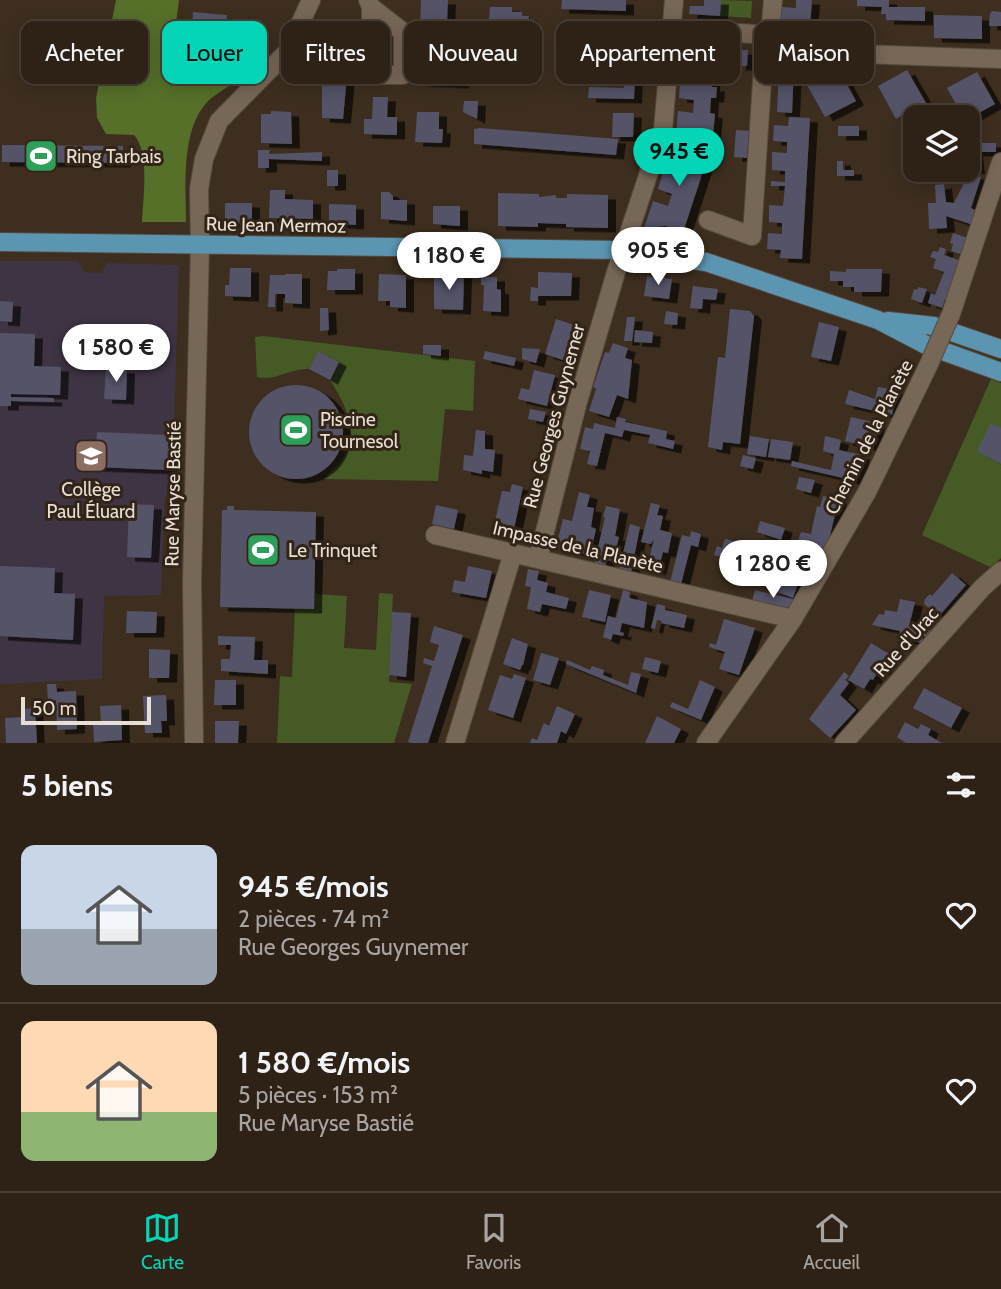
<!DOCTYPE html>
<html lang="fr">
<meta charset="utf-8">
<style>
:root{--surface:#2e2217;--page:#3a2f24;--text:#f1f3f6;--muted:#a7a4a1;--line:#493f36;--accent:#03d5b6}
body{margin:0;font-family:Cabin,sans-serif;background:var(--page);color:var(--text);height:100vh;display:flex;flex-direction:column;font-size:26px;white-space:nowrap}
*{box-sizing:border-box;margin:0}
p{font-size:23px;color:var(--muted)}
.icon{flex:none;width:38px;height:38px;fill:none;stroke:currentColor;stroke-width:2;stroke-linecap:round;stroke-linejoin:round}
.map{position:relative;height:743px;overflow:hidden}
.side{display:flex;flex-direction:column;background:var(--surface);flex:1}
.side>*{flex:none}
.banner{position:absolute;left:21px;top:21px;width:959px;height:63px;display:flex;gap:14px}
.controls{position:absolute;left:903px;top:105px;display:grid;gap:14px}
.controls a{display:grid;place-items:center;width:77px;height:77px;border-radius:14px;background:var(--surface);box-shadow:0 4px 18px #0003,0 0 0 2px var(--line);font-size:35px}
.scale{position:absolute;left:21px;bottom:18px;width:130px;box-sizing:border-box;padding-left:7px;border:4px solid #e7ded5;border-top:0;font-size:19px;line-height:24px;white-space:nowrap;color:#e7ded5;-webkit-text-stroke:5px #322416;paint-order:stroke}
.price{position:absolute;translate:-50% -60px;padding:0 16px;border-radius:24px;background:#fff;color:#222;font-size:23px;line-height:46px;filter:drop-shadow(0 2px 4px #0008)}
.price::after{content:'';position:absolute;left:50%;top:42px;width:21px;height:16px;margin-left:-10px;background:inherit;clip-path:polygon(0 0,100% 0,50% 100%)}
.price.current{background:var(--accent);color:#111}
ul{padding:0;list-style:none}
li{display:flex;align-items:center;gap:21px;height:175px;padding:0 21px}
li+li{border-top:2px solid var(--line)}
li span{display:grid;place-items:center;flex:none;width:196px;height:140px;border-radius:14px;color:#555}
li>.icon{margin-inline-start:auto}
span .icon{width:84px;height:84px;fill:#fffc;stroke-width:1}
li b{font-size:30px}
h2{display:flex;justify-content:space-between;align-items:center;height:84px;padding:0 21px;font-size:30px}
.tag{padding:0 24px;border-radius:14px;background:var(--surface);box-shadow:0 4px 18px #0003,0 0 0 2px var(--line);font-size:24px;line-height:63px}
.tag.current{background:var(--accent);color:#111}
.tab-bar{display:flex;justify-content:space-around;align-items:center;height:98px;border-top:2px solid var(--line);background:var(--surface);font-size:19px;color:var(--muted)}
.tab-bar a{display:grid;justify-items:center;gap:4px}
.tab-bar .current{color:var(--accent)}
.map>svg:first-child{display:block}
.education{fill:#3f3444}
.green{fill:#465a25}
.forest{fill:#567029}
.building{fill:#555367;filter:url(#shadow)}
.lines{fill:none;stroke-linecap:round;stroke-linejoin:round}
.minor-casing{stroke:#564a3d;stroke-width:20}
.major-casing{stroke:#564a3d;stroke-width:20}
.minor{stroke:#776757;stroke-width:18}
.major{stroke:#5c95b2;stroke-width:18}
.minor-bridge-casing{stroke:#564a3d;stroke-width:20;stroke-linecap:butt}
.minor-bridge{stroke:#776757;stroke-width:18}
.labels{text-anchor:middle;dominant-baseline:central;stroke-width:6;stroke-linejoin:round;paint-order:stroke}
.poi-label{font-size:19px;fill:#e7ded5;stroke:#322416;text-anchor:start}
.street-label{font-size:19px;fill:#e7ded5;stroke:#322416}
</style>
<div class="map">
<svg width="1001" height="743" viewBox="0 0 1001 743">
<defs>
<filter id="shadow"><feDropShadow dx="8" dy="4.5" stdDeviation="0" flood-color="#0009"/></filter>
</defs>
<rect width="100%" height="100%" fill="#3d2e1f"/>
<path class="education" d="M0,261H78L85,272L101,273L108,263L179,265L174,427H183L182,484L165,497L161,595L104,596L102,679L0,684Z"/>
<path class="green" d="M721,0L752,1L751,18L720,16Z
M263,336L475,361L473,411L445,409L438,481L324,479C330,471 339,466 343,458C360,431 345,404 330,380L339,362L318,351L309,369C290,368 273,382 257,377L255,337Z
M991,379L1001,383V558L990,567L922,535Z
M379,593L393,594L389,682L412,684L394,743H277L280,676L292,677L295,608L314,609L315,594L347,596L344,648L376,650Z"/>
<path class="forest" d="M116,0H179C178,12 174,29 176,40C182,66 217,67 237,74L236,81C228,87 217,93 209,100C180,129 186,185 186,222H142C143,200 150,152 134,135L106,134L97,118L96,98Z"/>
<path class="building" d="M421,0H448L447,22H452V38L425,37L426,29L420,28Z
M562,0H626V11L561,9Z
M704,0H721L720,16L689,14L690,6H704Z
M796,0H812L809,40H794L795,21L781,20L782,7L796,8Z
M857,0H889V7H925V21L886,20V14H881L882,7L857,6Z
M490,7H512V12H522V16H529L528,29L492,27V20L489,19Z
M992,11L1001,12V26H989L990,14Z
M193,12L227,15L226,35H232L231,56L203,54L205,29L192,28Z
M934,15L982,16V39L934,38Z
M472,23H482L481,47L471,46Z
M613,41L637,42L636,67L613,66V70H600V66H592V58H601V62H613Z
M699,47L721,49L720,52H715L714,62H720L719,72H713L712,87H717L716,98H711L710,113L715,114L713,135L695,134L694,138L676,136L678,111L693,113L694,100L679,98L680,81L695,82L697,67L682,66V55L698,56Z
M738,50H748L747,66H738Z
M422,57L462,58L461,84L420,82Z
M779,67L794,68L792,113L777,112Z
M838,68L856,101L825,117L807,85Z
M907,70L926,103L896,119L878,86Z
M977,72L995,104L968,119L963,117L947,88Z
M624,74L635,75L634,99L588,98L589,87L624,88Z
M322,75L347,76L343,119L322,118Z
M373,97H388L387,117H397V135L364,134V119H372Z
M464,101H478L477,119L463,112Z
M271,111L291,112L292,144L261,143V114H271Z
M417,112H439V129H443L442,143L415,142Z
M613,113H634L633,137H612Z
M789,117L810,118L802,259L780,258L781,250L767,249L768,233L782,234V223L769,222V205L783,206L785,186H771V181L785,182V171L772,170V152L787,153V142L773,141L774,125L788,126Z
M838,126H859V136H838Z
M480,128L618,139L616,155L474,144V129Z
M736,130L749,131L747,158L734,157Z
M968,143H996V152H975L977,170L968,169Z
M689,144L711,147L683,232L665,226L644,228L653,201L668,206L672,194L658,189L663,172L678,177L681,166L667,161L671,147L686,152Z
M2,145L123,146V163L2,162Z
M258,150H270L269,154L322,152V161L269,159V168H258Z
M837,161H843V170H854V176H837Z
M327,170H338V186H327Z
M969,173L981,177L971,208L977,211L973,225L946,216L947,228L929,229L928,203H936L935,185L944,184L946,202L954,203Z
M270,190H285V199L313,200V219L269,218Z
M381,192H389L393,196V200H407V221L381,219Z
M498,193L539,194V197L556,195V198H567V194L608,195V228L566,227V224L538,223V227L498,226Z
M225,203H252V224L225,222Z
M329,204L356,205V225L329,223Z
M433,206H460V226L433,224Z
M953,233L968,238L963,255L951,251L953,244L950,243Z
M940,247L946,249L944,255L961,261L947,300L945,299L942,308L928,303L931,293L935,295L944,272L933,268L936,259L930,257L933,251L938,252Z
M230,268H251V297L225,296V285H229Z
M337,269H355V290H327L328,271H337Z
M846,269H882L881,292H854V287H843V281H830V271L846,272Z
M538,272L572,273L571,296H538V301H530L531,287L538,288Z
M285,274H302V304L285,303V294H275V307H268L270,275H285Z
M379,274L406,275V308L390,307V301H378Z
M446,274H464L463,310L434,309V277H445Z
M647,276L672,279L669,299L644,296Z
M481,277H497V289L501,290V312L483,311L484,285H481Z
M693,286L718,289L716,300L703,299L702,309L690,308Z
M918,287L927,289L922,303L911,299L914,289L917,290Z
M0,301L13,302L12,322L0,321Z
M320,308H328L329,330L320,331Z
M730,309L750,311L754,316L740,444L723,442L722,450L708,447L718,357L725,358Z
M666,311L678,313L677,325L664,324Z
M627,317H635L632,341H624Z
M556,319L574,325L563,360L545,354Z
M819,322L839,327L831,361L811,357Z
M635,330L653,332L652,343L634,342Z
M0,333L35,334L34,366L61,367L60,395L11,394V397L54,398V402L11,401V406H0Z
M613,343L628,348L625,358L632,360L628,399L617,395L609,417L589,411L596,389L593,387L605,352L609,353Z
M423,345H441V356L423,354Z
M522,348L540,349L536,363L522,359Z
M108,349H129L128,364L107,363Z
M318,351L339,362L330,380L309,369Z
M485,351L516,358L514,366L483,359Z
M106,368L127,369L126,400L104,399Z
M534,370L555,375L547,406L518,399L521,388L529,390Z
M249 432a47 47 0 1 1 94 0a47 47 0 1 1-94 0Z
M878,387L897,390L892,415L845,404L849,390L875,399Z
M530,409L546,412L543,422L528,419Z
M617,417L626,419L625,422L667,431L666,439L675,441L673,449L648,443L650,435L624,430L622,437L605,433L597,466L587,464L590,451L580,449L585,427L593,429L594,423L615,428Z
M851,417L877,423L875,432L877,433L876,437L874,436L871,447L845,441Z
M991,423L1001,428V464L977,451Z
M476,430L485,431V449L495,450L493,472L482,470V474L463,470L464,455L473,456Z
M97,432L170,435L169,470L95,467Z
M750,436L769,439L766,457L747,454Z
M825,436L841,440L839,450L862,455L856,481L791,466L792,461L831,470L834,454L823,451Z
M771,439L793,442L790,460L768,457Z
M743,455L756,458L753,469L740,466Z
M799,477L815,480L811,493L796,489Z
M512,484L523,487L512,538L500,535L503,523L495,521L502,491L510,492Z
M579,492L590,495L587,507L594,508L591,527L596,529L590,555L556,547L563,519L572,521Z
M823,496L839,499L829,539H831L825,550L798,541L801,532L811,534L817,506L820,507Z
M651,503L660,505L657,515L663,516L660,530L672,533L668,553L663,552L658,571L647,568L654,539L651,544L641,542Z
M129,504L154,505L151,558L127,557Z
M436,505L458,510L454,529L432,524Z
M227,506H234V510L316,512L314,609L220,607L222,510H227Z
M606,506L620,509L615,536L619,537L613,561L607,560L605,567L594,565L605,517H603Z
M760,521L785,528L781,540L757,532Z
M630,524L640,527L631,573L619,570Z
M691,531L701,534L698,547L691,545L681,584L670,582L682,535L690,537Z
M725,539L733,541L730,555L733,556L736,546L739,547L736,557L733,556L732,560L714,555L717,546L722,548Z
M788,541L810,549L793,598L772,590L780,566L774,563L777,556L780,557L781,553L784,554Z
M0,566L55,568L54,593L75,594L73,640L0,636Z
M468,566L492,571L486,598L452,592L454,580L465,582Z
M528,569L539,571L537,580L548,583L546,592L569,598L566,609L542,604L540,612L527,609L531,587L525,586Z
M952,573L966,585L939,616L924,604L925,599L930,594L932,596Z
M589,590L611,595L605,622L582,617Z
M623,590L630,592L629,598L647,602L644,628L622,623L620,632L624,633L623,636L613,634L611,640L603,637L608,616L616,618Z
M755,590L797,600L792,608L776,606L752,601Z
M900,599L915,602L909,626L932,631L927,637L923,636L922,643L899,638L900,631L872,625L879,614L884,615L885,610L897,612Z
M657,604L665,606V610L687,615L684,628L661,623L662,621L657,620L655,629L651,628Z
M127,611L157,612L156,633H126Z
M392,612L411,613L406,677L389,675Z
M724,619L755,628L739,675L719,669L725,652L709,647L710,643L716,645Z
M434,626L463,635L428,743H412L408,742L432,666L423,663L424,658L434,661L439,645L430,642Z
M218,636L255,637L254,660H268V674L221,671V659H230L231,645H218Z
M512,638L528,644L523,665H522L520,670L503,664Z
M871,643L891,655L882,671L879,670L873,680L870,679L864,689L848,680Z
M149,649L170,650L169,678H149Z
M541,653L559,658L550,685L533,680Z
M645,657L661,661L658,673L642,669Z
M567,660L590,670L592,666L604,670L603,675L628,685L631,672L641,674L636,693L566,664Z
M844,672L849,676L845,680L849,683L840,695L856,710L830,738L809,719Z
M514,674L526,678L513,718L488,710L500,675L512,679Z
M215,680H236V705H214Z
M700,680L715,687L701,720L670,707L672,702L688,709Z
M47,684H56L57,692L76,691L77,729L57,730L56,700L48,701Z
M924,688L962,708L951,728L913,708Z
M166,695L167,721H161L162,733H145L143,696Z
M121,705L122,740L94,742L93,723L101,722L100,706Z
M557,706L575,714L566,734L561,731L557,743H530L532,738L537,740L544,723L549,726Z
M35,708L37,743H6L5,718L25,717L24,709Z
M657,716L681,729L674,743H645Z
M215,721H239L238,743H215Z
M905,722L918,729L921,724L931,729L928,735L942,743H906L897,737Z"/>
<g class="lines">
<defs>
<path id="minor" d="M368,0L371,7V75H403V32L371,7
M672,29L770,35L776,51L1001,59
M770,35L773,0
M708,220L752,236L765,35
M951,314L1001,162
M435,535L793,619
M538,559L577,405L616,272L663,130L674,0
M194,743L192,582L200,245L199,189L204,159L219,121L287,52L311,0
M455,743L513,553
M706,743L793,619L867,492L929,364
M844,743L982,588L1001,571"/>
<path id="major" d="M0,242L622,250L706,262L878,320L926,345L1001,372
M888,321L934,326L1001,349"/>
</defs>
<use href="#minor" class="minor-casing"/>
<use href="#major" class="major-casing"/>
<use href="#minor" class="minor"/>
<use href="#major" class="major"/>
<defs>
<path id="minor-bridge" d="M929,364L951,314"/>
</defs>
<use href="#minor-bridge" class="minor-bridge-casing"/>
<use href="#minor-bridge" class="minor-bridge"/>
</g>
<defs>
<symbol id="stadium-square" viewBox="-11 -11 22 22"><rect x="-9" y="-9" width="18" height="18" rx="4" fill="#2e9e5b" stroke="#322416"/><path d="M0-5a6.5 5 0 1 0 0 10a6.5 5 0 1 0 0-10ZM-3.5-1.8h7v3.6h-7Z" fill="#fff"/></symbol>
<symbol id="school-square" viewBox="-11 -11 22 22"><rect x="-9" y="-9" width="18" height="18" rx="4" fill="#8d6e63" stroke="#322416"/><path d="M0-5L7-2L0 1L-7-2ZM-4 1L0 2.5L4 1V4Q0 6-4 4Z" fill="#fff"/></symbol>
</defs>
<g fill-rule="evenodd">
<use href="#stadium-square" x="22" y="137" width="38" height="38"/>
<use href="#stadium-square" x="277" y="411" width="38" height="38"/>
<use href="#school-square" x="72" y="437" width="38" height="38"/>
<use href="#stadium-square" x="244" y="531" width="38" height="38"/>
</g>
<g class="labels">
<g class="poi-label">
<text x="66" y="156">Ring Tarbais</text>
<text x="320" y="419">Piscine<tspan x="320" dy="22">Tournesol</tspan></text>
<text x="91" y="489" text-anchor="middle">Collège<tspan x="91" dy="22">Paul Éluard</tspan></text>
<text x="288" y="550">Le Trinquet</text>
</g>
<g class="street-label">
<text transform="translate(276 225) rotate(1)">Rue Jean Mermoz</text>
<text transform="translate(554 416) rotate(-75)">Rue Georges Guynemer</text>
<text transform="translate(869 437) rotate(-63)">Chemin de la Planète</text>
<text transform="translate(173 494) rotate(-89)">Rue Maryse Bastié</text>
<text transform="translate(578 547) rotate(13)">Impasse de la Planète</text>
<text transform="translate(906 642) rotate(-48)">Rue d'Urac</text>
</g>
</g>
</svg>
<div class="controls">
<a><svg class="icon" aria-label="layers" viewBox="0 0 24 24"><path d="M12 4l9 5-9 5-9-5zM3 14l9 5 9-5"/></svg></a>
</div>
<div class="scale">50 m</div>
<b class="price current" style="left:679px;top:188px">945 €</b>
<b class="price" style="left:658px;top:287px">905 €</b>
<b class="price" style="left:449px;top:292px">1 180 €</b>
<b class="price" style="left:116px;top:384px">1 580 €</b>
<b class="price" style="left:773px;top:600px">1 280 €</b>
<div class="banner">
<a class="tag">Acheter</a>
<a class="tag current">Louer</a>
<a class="tag">Filtres</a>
<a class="tag">Nouveau</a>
<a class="tag">Appartement</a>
<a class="tag">Maison</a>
</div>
</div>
<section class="side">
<h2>5 biens<svg class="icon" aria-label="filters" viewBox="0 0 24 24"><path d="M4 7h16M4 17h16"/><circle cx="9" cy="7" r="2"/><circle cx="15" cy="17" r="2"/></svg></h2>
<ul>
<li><span style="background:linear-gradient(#c9d6e8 60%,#9aa5b1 0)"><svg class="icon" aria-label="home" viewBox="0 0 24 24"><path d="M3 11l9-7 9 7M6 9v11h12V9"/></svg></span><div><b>945 €/mois</b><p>2 pièces · 74 m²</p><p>Rue Georges Guynemer</p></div><svg class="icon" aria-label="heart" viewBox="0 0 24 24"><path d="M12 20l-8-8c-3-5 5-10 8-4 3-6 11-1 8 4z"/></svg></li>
<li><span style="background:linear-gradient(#ffd9b3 65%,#8fb573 0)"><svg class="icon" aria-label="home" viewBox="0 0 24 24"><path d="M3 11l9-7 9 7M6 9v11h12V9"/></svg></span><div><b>1 580 €/mois</b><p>5 pièces · 153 m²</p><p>Rue Maryse Bastié</p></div><svg class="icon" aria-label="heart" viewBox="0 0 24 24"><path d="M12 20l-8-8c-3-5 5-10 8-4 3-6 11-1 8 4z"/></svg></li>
</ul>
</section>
<nav class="tab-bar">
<a class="current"><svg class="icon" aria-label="map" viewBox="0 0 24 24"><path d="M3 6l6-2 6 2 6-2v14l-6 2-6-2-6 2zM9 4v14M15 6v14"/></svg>Carte</a>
<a><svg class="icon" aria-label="saved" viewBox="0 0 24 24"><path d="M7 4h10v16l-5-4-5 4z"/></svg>Favoris</a>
<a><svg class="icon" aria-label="home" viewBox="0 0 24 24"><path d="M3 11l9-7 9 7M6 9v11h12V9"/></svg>Accueil</a>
</nav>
